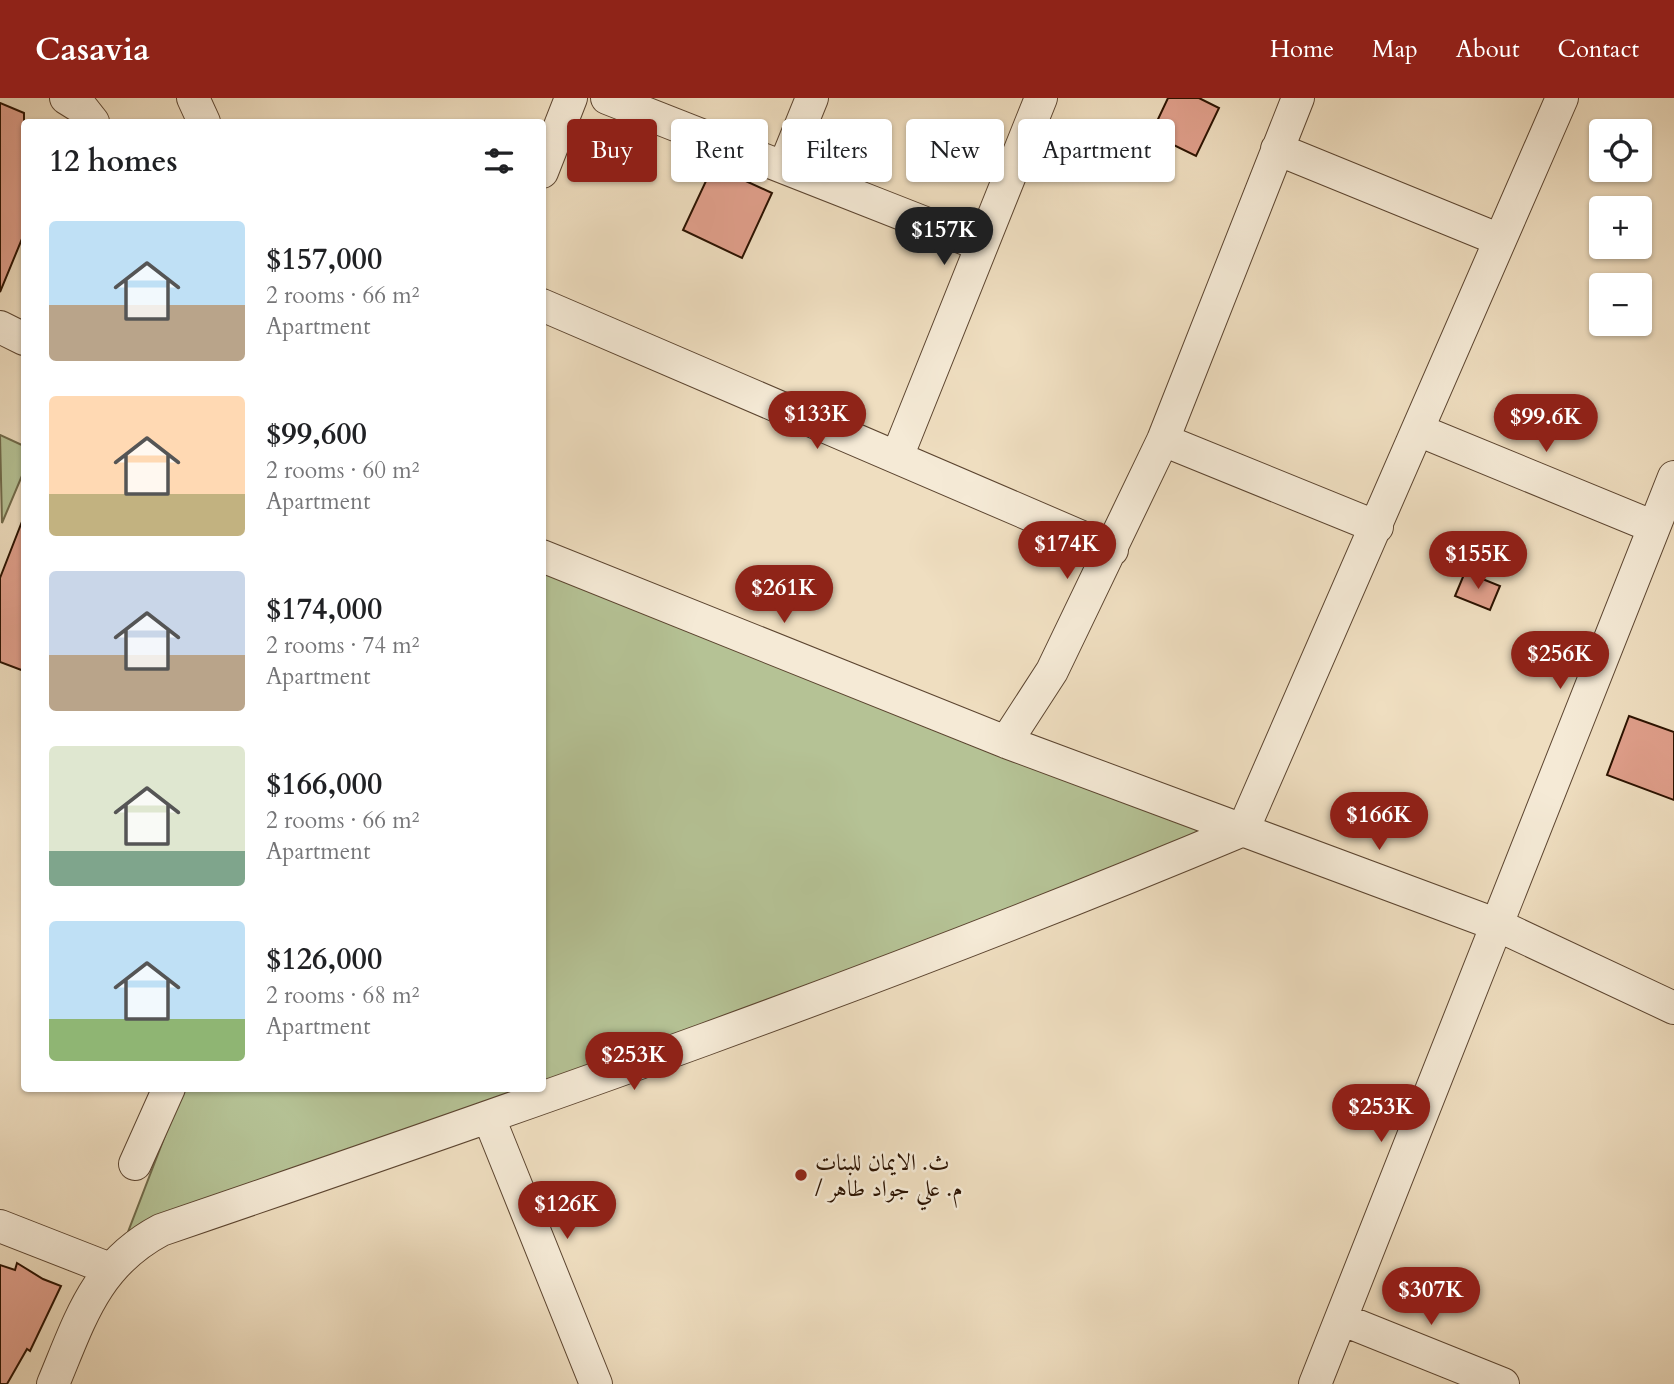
<!DOCTYPE html>
<meta charset="utf-8">
<style>
:root{--surface:#fff;--page:#f2f2f2;--text:#202124;--muted:#757577;--accent:#8f2418}
body{margin:0;font-family:Cardo,Amiri,serif;background:var(--page);color:var(--text);height:100vh;display:flex;flex-direction:column;font-size:26px;white-space:nowrap}
*{box-sizing:border-box;margin:0}
p{font-size:23px;color:var(--muted)}
.icon{flex:none;width:38px;height:38px;fill:none;stroke:currentColor;stroke-width:2;stroke-linecap:round;stroke-linejoin:round}
.map{position:relative;flex:1;overflow:hidden}
.sheet{position:absolute;left:21px;top:21px;width:525px;height:973px;display:flex;flex-direction:column;background:var(--surface);border-radius:7px;box-shadow:0 2px 5px #0004}
.sheet>*{flex:none}
.top-card{position:absolute;left:567px;top:21px;width:665px;height:63px;display:flex;gap:14px}
.controls{position:absolute;left:1589px;top:21px;display:grid;gap:14px}
.controls a{display:grid;place-items:center;width:63px;height:63px;border-radius:7px;background:var(--surface);box-shadow:0 2px 5px #0004;font-size:35px}
.price{position:absolute;translate:-50% -60px;padding:0 16px;border-radius:24px;background:var(--accent);color:#fff;font-size:23px;line-height:46px;filter:drop-shadow(0 2px 4px #0008)}
.price::after{content:'';position:absolute;left:50%;top:42px;width:21px;height:16px;margin-left:-10px;background:inherit;clip-path:polygon(0 0,100% 0,50% 100%)}
.price.active{background:#222;color:#fff}
ul{padding:0;list-style:none}
li{display:flex;align-items:center;gap:21px;height:175px;padding:0 28px}
li span{display:grid;place-items:center;flex:none;width:196px;height:140px;border-radius:7px;color:#555}
li>.icon{margin-inline-start:auto}
span .icon{width:84px;height:84px;fill:#fffc;stroke-width:1}
li b{font-size:30px}
h2{display:flex;justify-content:space-between;align-items:center;height:84px;padding:0 28px;font-size:30px}
.pill{padding:0 24px;border-radius:7px;background:var(--surface);box-shadow:0 2px 5px #0004;font-size:24px;line-height:63px}
.pill.active{background:var(--accent);color:#fff}
header{display:flex;align-items:center;gap:42px;box-sizing:border-box;height:98px;padding:0 35px;background:var(--accent);color:#fff}
header strong{font-size:33px}
nav{display:flex;gap:38px;margin-inline-start:auto;font-size:24px}
.map>svg:first-child{display:block}
.green{fill:#b5c295;stroke:#706a4a;stroke-width:2}
.building{fill:#e09f8b;stroke:#2b1200;stroke-width:2}
.lines{fill:none;stroke-linecap:round;stroke-linejoin:round}
.street-casing{stroke:#5c4530;stroke-width:34}
.street{stroke:#f5ead6;stroke-width:32}
.poi-dot{fill:#8f2418;stroke:#f5ead6;stroke-width:2.5}
.labels{text-anchor:middle;dominant-baseline:central;stroke-width:5;stroke-linejoin:round;paint-order:stroke}
.poi-label{font-size:23px;fill:#2b1200;stroke:#f5ead6;text-anchor:start}
</style>
<header>
<strong>Casavia</strong>
<nav><a>Home</a><a>Map</a><a>About</a><a>Contact</a></nav>
</header>
<div class="map">
<svg width="1674" height="1286" viewBox="0 0 1674 1286">
<rect width="100%" height="100%" fill="#efdec0"/>
<filter id="stains"><feTurbulence type="fractalNoise" baseFrequency=".00286" numOctaves="4"/><feColorMatrix values="0 0 0 0 .2 0 0 0 0 .09 0 0 0 0 .02 0 0 0 .5 -.17"/></filter>
<radialGradient id="worn" r=".72"><stop offset=".6" stop-color="#630" stop-opacity="0"/><stop offset="1" stop-color="#630" stop-opacity=".3"/></radialGradient>
<path class="green" d="M0,337L24,348V373L2,425Z
M543,457L1243,732L161,1132L128,1134L183,991L542,990Z"/>
<path class="building" d="M1168,0H1199L1219,10L1196,58L1151,36Z
M0,5L24,15V136L0,194Z
M713,68L772,95L742,160L683,132Z
M23,421L24,422V573L0,564V480Z
M1465,474L1500,488L1490,512L1455,498Z
M1629,618L1674,634V702L1607,677Z
M17,1165L43,1181L61,1188L30,1253L27,1251L7,1286H0V1167L15,1172Z"/>
<g class="lines">
<defs>
<path id="street" d="M66,0L82,10L93,24
M193,0L204,24
M607,0L981,147
M1277,51L1500,142
M784,69L812,0
M542,74L571,0
M542,207L1112,452
M0,229L24,241
M1418,332L1654,429
M1163,342L1377,429
M897,359L1041,0
M542,458L1006,644L1495,826L1674,910
M1006,644L1052,573L1163,342L1298,0
M489,1020L596,1286
M135,1066L169,990
M0,1128L110,1171
M1341,1221L1503,1286
M53,1286C80,1222 95,1167 161,1132C524,1008 888,881 1243,732L1562,0
M1315,1286L1674,379"/>
</defs>
<use href="#street" class="street-casing"/>
<use href="#street" class="street"/>
</g>
<circle class="poi-dot" cx="801" cy="1077" r="7"/>
<g class="labels">
<g class="poi-label">
<text x="815" y="1064">ث. الايمان للبنات<tspan x="815" dy="26">/ م. علي جواد طاهر</tspan></text>
</g>
</g>
<rect width="100%" height="100%" filter="url(#stains)"/>
<rect width="100%" height="100%" fill="url(#worn)"/>
</svg>
<div class="controls">
<a><svg class="icon" aria-label="locate" viewBox="0 0 24 24"><circle cx="12" cy="12" r="6"/><path d="M12 2v4M12 18v4M2 12h4M18 12h4"/></svg></a>
<a>+</a>
<a>−</a>
</div>
<b class="price active" style="left:944px;top:169px">$157K</b>
<b class="price" style="left:817px;top:353px">$133K</b>
<b class="price" style="left:1546px;top:356px">$99.6K</b>
<b class="price" style="left:1067px;top:483px">$174K</b>
<b class="price" style="left:1478px;top:493px">$155K</b>
<b class="price" style="left:784px;top:527px">$261K</b>
<b class="price" style="left:1560px;top:593px">$256K</b>
<b class="price" style="left:1379px;top:754px">$166K</b>
<b class="price" style="left:634px;top:994px">$253K</b>
<b class="price" style="left:1381px;top:1046px">$253K</b>
<b class="price" style="left:567px;top:1143px">$126K</b>
<b class="price" style="left:1431px;top:1229px">$307K</b>
<div class="top-card">
<a class="pill active">Buy</a>
<a class="pill">Rent</a>
<a class="pill">Filters</a>
<a class="pill">New</a>
<a class="pill">Apartment</a>
</div>
<section class="sheet">
<h2>12 homes<svg class="icon" aria-label="filters" viewBox="0 0 24 24"><path d="M4 7h16M4 17h16"/><circle cx="9" cy="7" r="2"/><circle cx="15" cy="17" r="2"/></svg></h2>
<ul>
<li><span style="background:linear-gradient(#bfe0f5 60%,#b9a48a 0)"><svg class="icon" aria-label="home" viewBox="0 0 24 24"><path d="M3 11l9-7 9 7M6 9v11h12V9"/></svg></span><div><b>$157,000</b><p>2 rooms · 66 m²</p><p>Apartment</p></div></li>
<li><span style="background:linear-gradient(#ffd9b3 70%,#c2b280 0)"><svg class="icon" aria-label="home" viewBox="0 0 24 24"><path d="M3 11l9-7 9 7M6 9v11h12V9"/></svg></span><div><b>$99,600</b><p>2 rooms · 60 m²</p><p>Apartment</p></div></li>
<li><span style="background:linear-gradient(#c9d6e8 60%,#b9a48a 0)"><svg class="icon" aria-label="home" viewBox="0 0 24 24"><path d="M3 11l9-7 9 7M6 9v11h12V9"/></svg></span><div><b>$174,000</b><p>2 rooms · 74 m²</p><p>Apartment</p></div></li>
<li><span style="background:linear-gradient(#dfe7d0 75%,#7fa58c 0)"><svg class="icon" aria-label="home" viewBox="0 0 24 24"><path d="M3 11l9-7 9 7M6 9v11h12V9"/></svg></span><div><b>$166,000</b><p>2 rooms · 66 m²</p><p>Apartment</p></div></li>
<li><span style="background:linear-gradient(#bfe0f5 70%,#8fb573 0)"><svg class="icon" aria-label="home" viewBox="0 0 24 24"><path d="M3 11l9-7 9 7M6 9v11h12V9"/></svg></span><div><b>$126,000</b><p>2 rooms · 68 m²</p><p>Apartment</p></div></li>
</ul>
</section>
</div>
